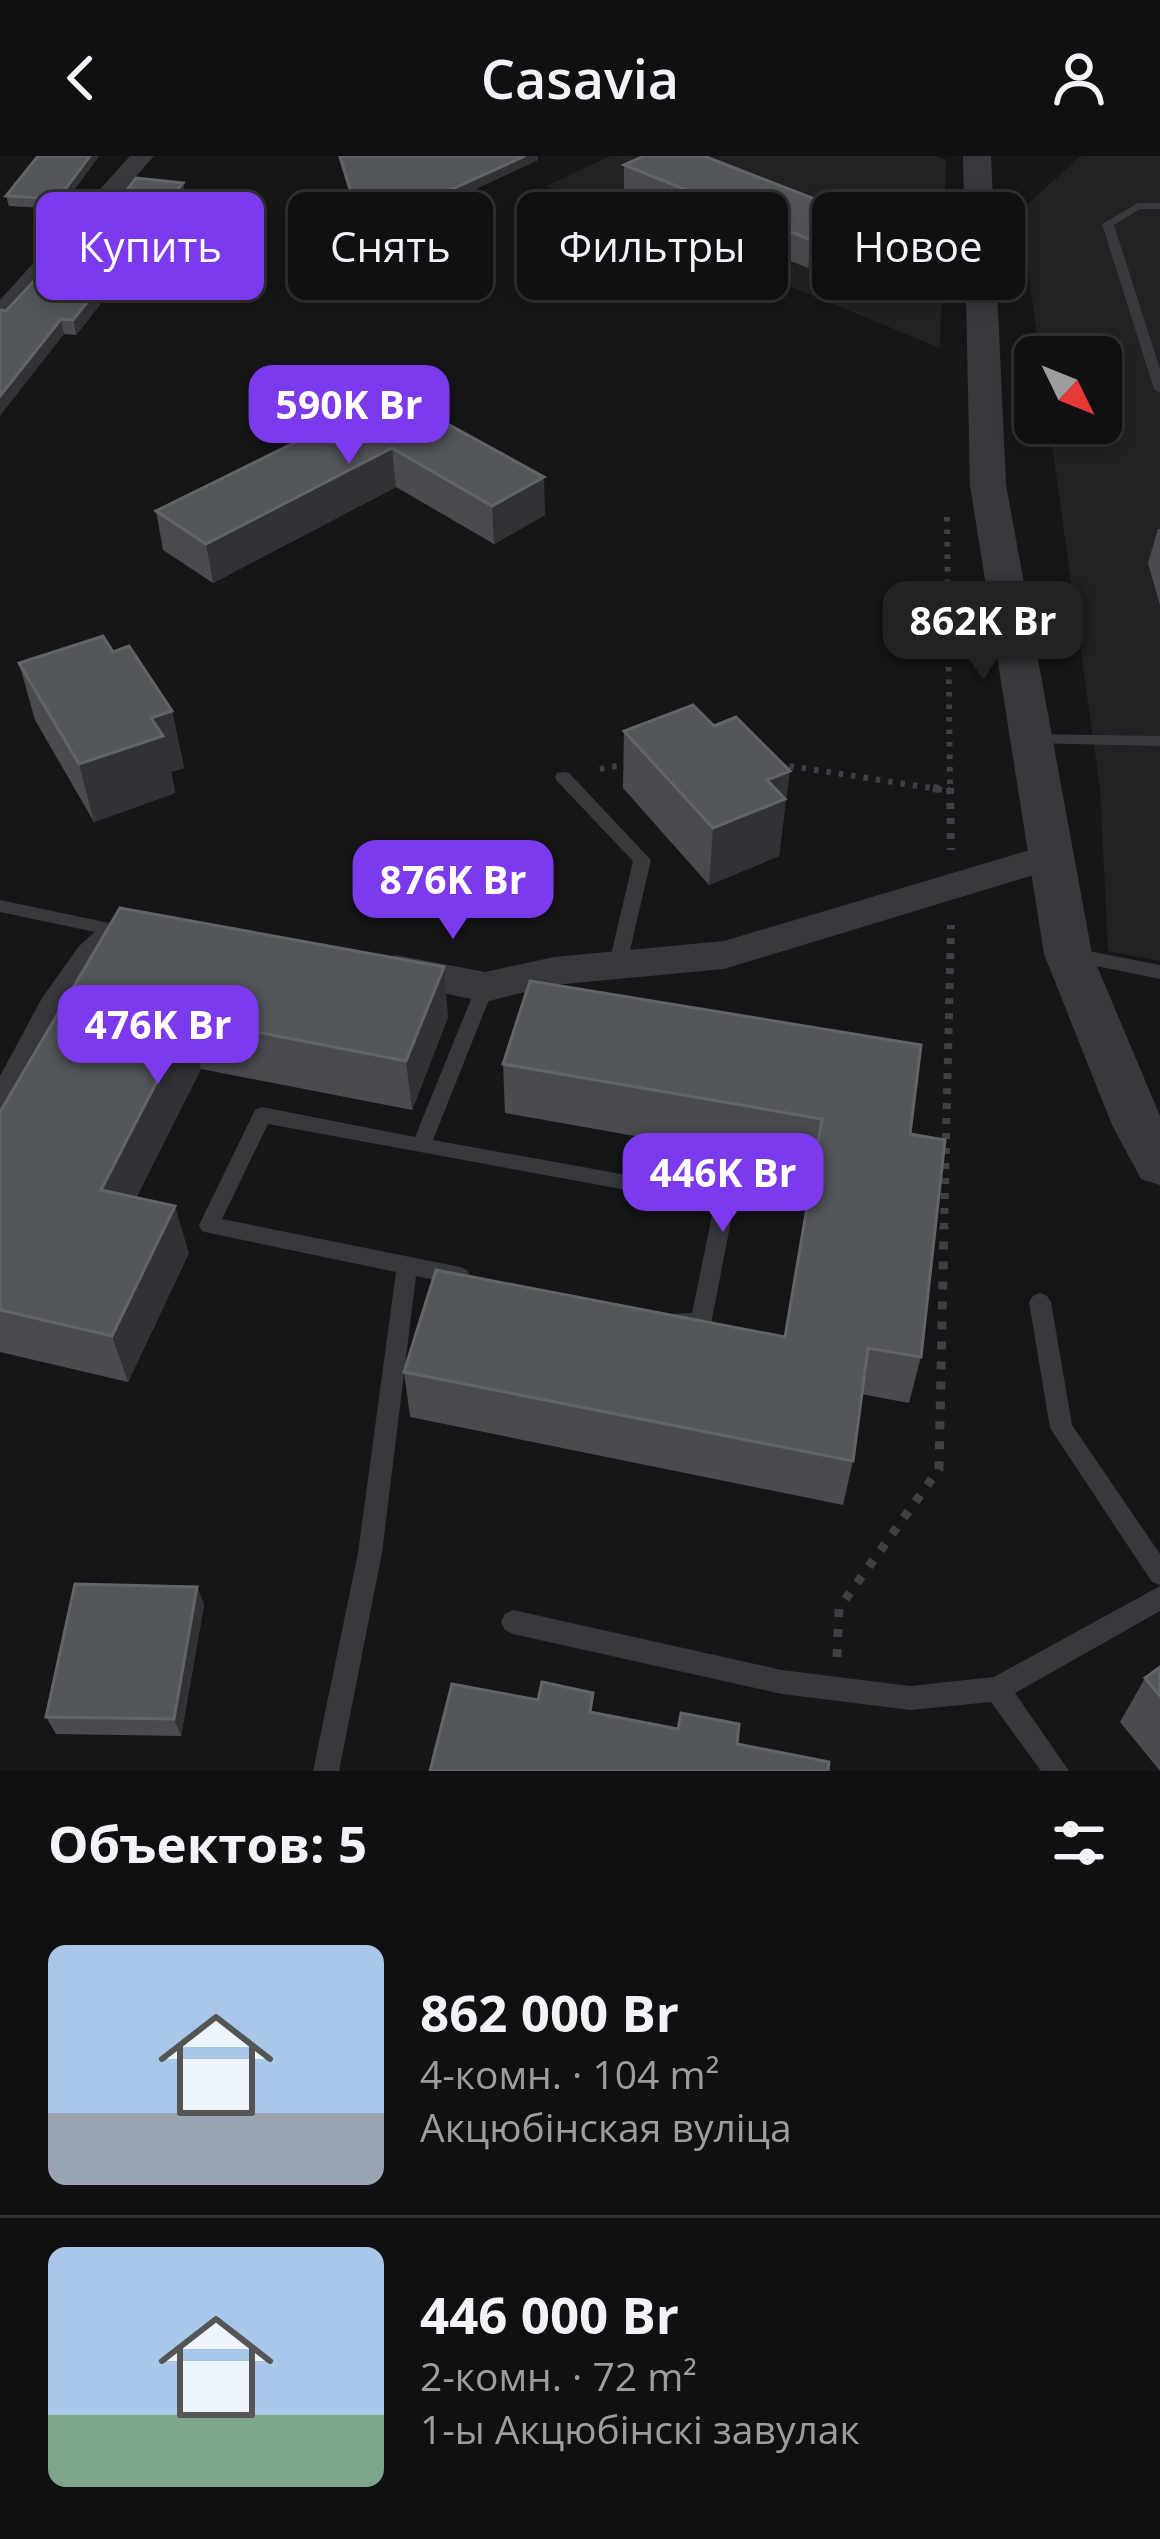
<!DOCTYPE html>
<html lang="ru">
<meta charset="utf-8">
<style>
:root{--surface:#101012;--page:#19191b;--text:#f1f3f6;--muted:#9c9d9f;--line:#303032;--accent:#7c3aed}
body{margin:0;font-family:"Open Sans",sans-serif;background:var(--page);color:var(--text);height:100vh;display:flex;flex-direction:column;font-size:45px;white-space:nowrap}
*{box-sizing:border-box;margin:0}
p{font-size:39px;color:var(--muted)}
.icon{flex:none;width:66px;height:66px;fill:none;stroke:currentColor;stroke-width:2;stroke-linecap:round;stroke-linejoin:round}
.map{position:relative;height:1615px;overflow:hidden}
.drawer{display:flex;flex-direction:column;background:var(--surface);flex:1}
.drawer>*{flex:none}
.guide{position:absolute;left:36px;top:36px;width:1089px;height:108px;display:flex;gap:24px}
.needle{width:78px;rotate:133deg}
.controls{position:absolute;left:1014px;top:180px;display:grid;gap:24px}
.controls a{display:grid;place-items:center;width:108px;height:108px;border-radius:18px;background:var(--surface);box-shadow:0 6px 18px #0003,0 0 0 3px var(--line);font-size:60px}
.price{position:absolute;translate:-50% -102px;padding:0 27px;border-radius:24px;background:var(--accent);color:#fff;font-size:39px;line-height:78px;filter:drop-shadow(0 3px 6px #0008)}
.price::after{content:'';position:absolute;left:50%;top:72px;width:36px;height:27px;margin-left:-18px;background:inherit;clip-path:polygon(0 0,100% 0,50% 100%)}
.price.current{background:#222;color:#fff}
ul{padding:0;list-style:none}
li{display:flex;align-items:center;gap:36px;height:300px;padding:0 48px}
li+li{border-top:3px solid var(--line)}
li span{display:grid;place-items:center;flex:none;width:336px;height:240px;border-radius:18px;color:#555}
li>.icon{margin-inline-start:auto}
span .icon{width:144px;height:144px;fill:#fffc;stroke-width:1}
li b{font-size:51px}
h2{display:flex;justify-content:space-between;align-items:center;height:144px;padding:0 48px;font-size:51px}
.pill{padding:0 42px;border-radius:18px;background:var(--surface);box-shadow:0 6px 18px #0003,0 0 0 3px var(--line);font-size:42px;line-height:108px}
.pill.current{background:var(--accent);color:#fff}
header{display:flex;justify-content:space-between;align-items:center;height:156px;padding:0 48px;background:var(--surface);font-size:54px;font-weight:600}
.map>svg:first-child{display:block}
.built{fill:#222225}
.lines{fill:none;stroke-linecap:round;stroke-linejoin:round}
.path-far2{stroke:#3d4044;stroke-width:6;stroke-dasharray:4.5 8;stroke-linecap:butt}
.path-far1{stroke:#3d4044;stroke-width:8;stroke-dasharray:6 9;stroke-linecap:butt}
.path{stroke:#3d4044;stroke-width:9;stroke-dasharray:8 12;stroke-linecap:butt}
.service{fill:#37393d;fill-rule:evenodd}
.minor{fill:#37393d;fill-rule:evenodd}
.tertiary{fill:#37393d;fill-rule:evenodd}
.wall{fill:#494b50}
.shaded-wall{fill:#303235}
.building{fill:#53565b;stroke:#616469;stroke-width:3}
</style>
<header><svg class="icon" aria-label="back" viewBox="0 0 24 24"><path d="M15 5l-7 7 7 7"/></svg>Casavia<svg class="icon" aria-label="person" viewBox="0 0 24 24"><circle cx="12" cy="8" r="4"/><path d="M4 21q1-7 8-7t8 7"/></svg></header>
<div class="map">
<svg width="1160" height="1615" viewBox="0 0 1160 1615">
<rect width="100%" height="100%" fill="#161618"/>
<path class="built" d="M610,0H936L946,4L940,192L546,30Z
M1081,0H1160V805L1108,795L1100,633L1049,267H1101V201H1040L1020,55Z"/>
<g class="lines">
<path class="path-far2" d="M947,361L950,635
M777,608L950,635
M600,613L632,607"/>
<path class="path-far1" d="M933,632L950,635
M950,632L951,694
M944,1073L951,769"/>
<path class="path" d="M837,1501L839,1452L939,1313L944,1070"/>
<path class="service" d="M1138,47H1160V53H1140L1114,69L1160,213V237L1154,233L1102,68Z
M1033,578L1160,580V590L1027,587L1025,583L1027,579Z
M563,616L569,617L651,704L627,807L618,814L609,807L633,705L557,625L555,621L557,617Z
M0,744L119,769L128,775L119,781L0,756Z
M1073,792L1160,809V823L1067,804L1064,799L1067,794Z
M485,824L494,831L433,984L732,1038L735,1044L711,1168L708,1175L700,1177L674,1172L671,1165L674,1158L692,1157L714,1050L268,968L222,1063L460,1111L467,1114L470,1120L467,1126L460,1129L416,1120L382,1397L339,1615H313L358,1397L396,1116L209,1077L202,1075L199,1069L255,954L262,951L415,981L476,831Z
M1040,1137L1047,1140L1051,1146L1072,1269L1160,1398V1429L1152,1426L1050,1272L1029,1146L1033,1140Z
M1160,1430V1455L1015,1537L1069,1615H1041L991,1546L910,1554L782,1538L513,1478L505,1474L501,1466L505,1458L513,1454L782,1514L910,1530L994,1521Z"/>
<path class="minor" d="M130,0H154L9,166L0,168V144Z
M1050,688L1063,692L1068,701L1063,710L724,813L554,829L485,846L396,827L382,823L376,813L382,803L396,799L485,816L554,801L724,785Z
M133,758L147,762L152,772L147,782L126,791L107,810L88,835L15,973L0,978V920L42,842L79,790L99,772Z"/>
<path class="tertiary" d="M963,0H991L1006,329L1092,798L1160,960V1029L1141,1023L1112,969L1044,798L970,329Z"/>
</g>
<path class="wall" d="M99,0L60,53L9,50L6,40Z
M338,0H538V4L387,74L360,71Z
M624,9L856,59L853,87L808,112L624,37Z
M183,27L185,41L76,179L64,178L6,155L54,128Z
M393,238L545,359L494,388L396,331L213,427L163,394L156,355Z
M1158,373H1160V449L1148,407Z
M113,496L172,555L184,612L171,616L175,637L94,666L35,564L19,507Z
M624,575L783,672L782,673L779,700L709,729L623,632Z
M120,752L448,861L412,954L201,913L136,1042L189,1097L128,1226L0,1196V956Z
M503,908L910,978L921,1201L909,1247L861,1238L853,1305L843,1349L410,1261L404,1216L785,1181L814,1012L505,957Z
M197,1431L204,1449L181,1580L56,1578L46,1561Z
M1160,1511V1615L1120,1566L1145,1522Z"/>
<path class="shaded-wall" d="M90,0H99L60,53L58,43Z
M525,0H538V4L387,74L386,63Z
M183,27L185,41L76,179L73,164Z
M856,59L853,87L808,112L811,84Z
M61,163L64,178L0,260V240Z
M392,292L396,331L213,427L206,388Z
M544,321L545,359L494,388L492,350Z
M172,555L184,612L171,616L175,637L94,666L79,608L151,562Z
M790,615L779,700L709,729L713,672L767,624Z
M444,811L448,861L412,954L406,905Z
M189,863L201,913L116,1082L101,1034Z
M175,1050L189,1097L128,1226L112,1180Z
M197,1431L204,1449L181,1580L174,1563Z"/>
<path class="building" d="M38,0H90L58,43L6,40Z
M340,0H525L386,63L359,61Z
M644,0H704L856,59L811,84L624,9Z
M136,22L183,27L73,164L61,163L0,240V154L6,155L33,126L54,128Z
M393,238L544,321L492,350L392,292L206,388L156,355Z
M103,480L113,496L129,490L172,555L151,562L163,580L79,608L19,507Z
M693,549L714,570L736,561L790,615L767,624L785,643L713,672L624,575Z
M120,752L444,811L406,905L189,863L101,1034L175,1050L112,1180L0,1154V956Z
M530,825L921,889L910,978L945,984L921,1201L868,1192L853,1305L404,1216L436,1114L785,1181L822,963L503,908Z
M75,1428L197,1431L174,1563L46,1561Z
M1160,1511V1540L1145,1522Z
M542,1526L593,1537L590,1556L678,1573L681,1557L739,1568L737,1588L829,1606L828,1615H430L452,1528L538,1544Z"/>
</svg>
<div class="controls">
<a><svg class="needle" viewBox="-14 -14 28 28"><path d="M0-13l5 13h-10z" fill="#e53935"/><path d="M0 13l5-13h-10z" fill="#9c9d9f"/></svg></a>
</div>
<b class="price" style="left:349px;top:311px">590K Br</b>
<b class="price current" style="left:983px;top:527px">862K Br</b>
<b class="price" style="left:453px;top:786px">876K Br</b>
<b class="price" style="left:158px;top:931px">476K Br</b>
<b class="price" style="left:723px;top:1079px">446K Br</b>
<div class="guide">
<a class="pill current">Купить</a>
<a class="pill">Снять</a>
<a class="pill">Фильтры</a>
<a class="pill">Новое</a>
</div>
</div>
<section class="drawer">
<h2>Объектов: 5<svg class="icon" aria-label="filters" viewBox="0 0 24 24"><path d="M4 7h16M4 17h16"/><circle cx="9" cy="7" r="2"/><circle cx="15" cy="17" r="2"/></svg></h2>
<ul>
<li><span style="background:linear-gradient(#a9c7e8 70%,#9aa5b1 0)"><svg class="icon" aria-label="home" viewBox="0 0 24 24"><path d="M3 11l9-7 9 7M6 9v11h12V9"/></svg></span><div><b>862 000 Br</b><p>4-комн. · 104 m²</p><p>Акцюбінская вуліца</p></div></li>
<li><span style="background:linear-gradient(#a9c7e8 70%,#7fa58c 0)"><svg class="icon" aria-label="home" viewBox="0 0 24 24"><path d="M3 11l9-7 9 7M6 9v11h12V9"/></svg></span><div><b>446 000 Br</b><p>2-комн. · 72 m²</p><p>1-ы Акцюбінскі завулак</p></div></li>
</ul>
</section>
